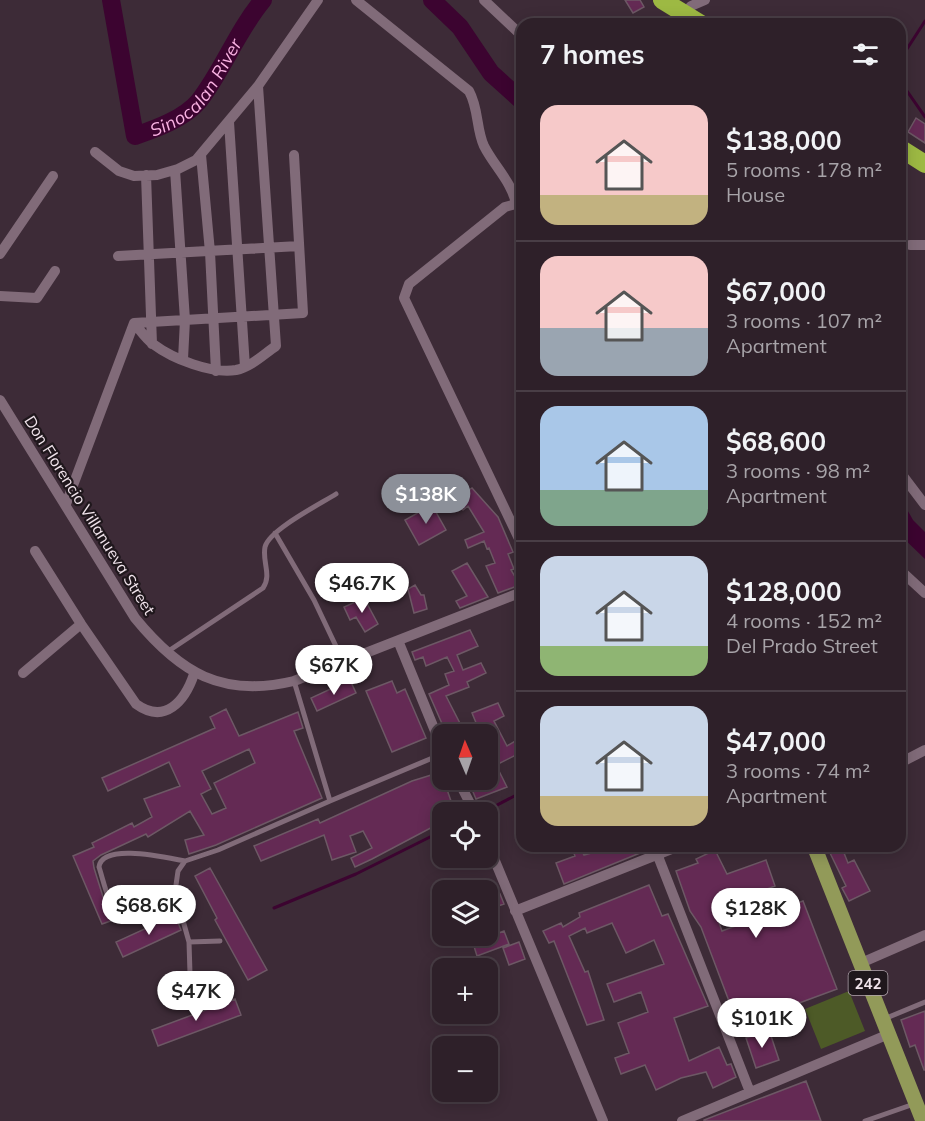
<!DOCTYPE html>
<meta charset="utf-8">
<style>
:root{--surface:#2e2029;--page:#3a2d35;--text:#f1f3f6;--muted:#a7a3a8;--line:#493e46;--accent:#8c9099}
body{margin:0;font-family:Mulish,sans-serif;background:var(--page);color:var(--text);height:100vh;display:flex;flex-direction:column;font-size:22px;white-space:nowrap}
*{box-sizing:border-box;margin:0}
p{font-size:20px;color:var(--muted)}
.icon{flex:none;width:33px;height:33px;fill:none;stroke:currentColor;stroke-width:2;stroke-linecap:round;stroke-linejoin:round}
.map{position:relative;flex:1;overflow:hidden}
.panel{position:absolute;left:516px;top:18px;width:390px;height:834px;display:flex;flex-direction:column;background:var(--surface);border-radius:18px;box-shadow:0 3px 15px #0003,0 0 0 2px var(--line)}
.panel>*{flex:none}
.needle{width:39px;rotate:358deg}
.tools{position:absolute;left:432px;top:724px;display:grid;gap:12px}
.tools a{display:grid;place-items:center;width:66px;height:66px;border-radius:12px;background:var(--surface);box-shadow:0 3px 15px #0003,0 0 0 2px var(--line);font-size:30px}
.price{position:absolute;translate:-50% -51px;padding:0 14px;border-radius:21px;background:#fff;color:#222;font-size:20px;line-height:39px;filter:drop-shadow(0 2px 3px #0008)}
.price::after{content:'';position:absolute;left:50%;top:36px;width:18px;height:14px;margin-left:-9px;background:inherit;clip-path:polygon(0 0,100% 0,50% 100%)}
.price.current{background:var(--accent);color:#fff}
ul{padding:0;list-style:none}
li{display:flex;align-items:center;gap:18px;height:150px;padding:0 24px}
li+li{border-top:2px solid var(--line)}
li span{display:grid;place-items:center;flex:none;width:168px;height:120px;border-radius:18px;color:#555}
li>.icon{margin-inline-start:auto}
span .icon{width:72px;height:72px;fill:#fffc;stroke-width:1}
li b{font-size:26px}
h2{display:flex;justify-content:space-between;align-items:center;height:72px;padding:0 24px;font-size:26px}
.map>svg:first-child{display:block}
.green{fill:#4d5a27}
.water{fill:#3c0430}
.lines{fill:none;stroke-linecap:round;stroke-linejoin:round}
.stream{stroke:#3c0430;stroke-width:3}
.river{stroke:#3c0430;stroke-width:18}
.building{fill:#642a54;stroke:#6d5865;stroke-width:1.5;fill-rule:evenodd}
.lane{stroke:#816b79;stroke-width:5}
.street{stroke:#816b79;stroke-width:10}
.primary{stroke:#929a59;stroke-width:15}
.highway{stroke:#9db943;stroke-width:18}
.labels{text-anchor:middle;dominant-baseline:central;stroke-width:4.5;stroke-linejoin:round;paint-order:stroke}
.shield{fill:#1f171c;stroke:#b2a6ae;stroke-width:1.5}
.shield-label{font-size:15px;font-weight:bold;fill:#f1e4ec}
.street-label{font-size:16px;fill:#f1e4ec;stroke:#1f171c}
.water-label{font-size:18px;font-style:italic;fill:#f9b1e2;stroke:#1f171c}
</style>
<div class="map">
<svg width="925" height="1121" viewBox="0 0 925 1121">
<rect width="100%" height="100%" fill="#3d2b37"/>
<path class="green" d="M849,991L865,1031L821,1049L805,1009Z"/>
<path class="water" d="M900,497L913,520L925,532V559L900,535Z"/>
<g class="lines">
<path class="stream" d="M900,79L905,52L925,21
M900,81L925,117
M482,813L522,792
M274,908L356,874L442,831"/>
<g class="river">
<path id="s1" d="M111,0L135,136C155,129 184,119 199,101C223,70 237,31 263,0"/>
<path d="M432,0L460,27L491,73L522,101"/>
</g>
</g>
<path class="building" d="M625,0H640L644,7L633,13Z
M916,118L925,124V143L908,132Z
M472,488L498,517L513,552L508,554L514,569L511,570L520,585L498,593L486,566L495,563L489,548L487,549L484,541L468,548L465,540L484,532L468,506L463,510L458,503L466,498L463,494Z
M432,505L446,530L419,545L405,520Z
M467,563L488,597L460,608L456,601L467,596L452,571Z
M393,583L400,595L392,600L384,588Z
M415,585L421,595H424L427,609L414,613L408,589Z
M364,598L378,624L365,632L356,617L350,620L344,607Z
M470,630L478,646L457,655L463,670L481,663L486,673L467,682L469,687L446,696L466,735H447L429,694L449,685L445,674L454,671L447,657L426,666L423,657L415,660L412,652Z
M350,680L356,693L317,711L311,698Z
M392,681L397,693L405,689L426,738L392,752L366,691Z
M498,703L504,716L494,721L507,746L522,737V752L496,765L507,787L476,799L468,780H488V735H481L472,713Z
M226,709L239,736L298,712L303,728L294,731L322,798L216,845L189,854L185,840L204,835L190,811L148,837L146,834L101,855L93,861L94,868L104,900L116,919L102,924L73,856L94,847L92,843L132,823L134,827L152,817L144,799L180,786L169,762L108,791L102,778L215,728L210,717ZM249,749L255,763L214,783L226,808L212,814L201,794L211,789L202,771Z
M441,772L452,804L455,803L460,813H442V822L372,859L355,867L351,858L372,848L363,831L350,836L356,852L332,860L324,835L261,861L254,846L318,819L320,823L412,781Z
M571,846H579L584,855L616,846H637L640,853L564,884L556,863L575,856Z
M842,848L848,863L854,860L870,891L849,901L842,888L846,886L830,853Z
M715,850L727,874L766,860L775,886L714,909L722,931L803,901L837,989L764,1016L758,999L732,1009L701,927L690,911L676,871L698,863L696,859Z
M210,868L267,970L248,980L215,920L217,918L195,876Z
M649,885L662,916L668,914L708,1006L674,1018L689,1061L719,1047L727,1065L731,1064L736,1077L713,1088L706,1072L681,1078L656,1090L645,1065L621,1074L615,1058L629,1053L618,1023L648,1012L641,992L614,1002L607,984L664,964L654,940L626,953L612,923L587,933L585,928L569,936L585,972L588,971L604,1020L587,1025L554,941L549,943L543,931L561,923L563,927L580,917L579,913Z
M500,894L504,904L492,908L488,898Z
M175,915L181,930L123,957L116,942Z
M504,931L509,944L477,956L473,943Z
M519,942L525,959L509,965L503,948Z
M235,999L241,1015L158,1046L152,1030Z
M925,1011V1070H924L915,1045L910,1047L901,1020Z
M769,1030L779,1060L756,1068L746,1038Z
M806,1081L821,1121H704V1120Z"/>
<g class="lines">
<path class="lane" d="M275,533L314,600L343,661
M167,652L263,588C272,575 262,562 265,547C269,530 320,504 336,494
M294,681L330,801L442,754
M175,896L127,920C110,916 104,882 99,867C102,842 168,858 185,861
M189,942L220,941
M191,1005L189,942L175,892L178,871L185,861L218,850L330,801
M884,1019L925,1002
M865,1121L914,1104"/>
<path class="street" d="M356,0L469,91C479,109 476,129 484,146C494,166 512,182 516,204
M484,0L522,36
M685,14L691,6L705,0
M229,122L245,367
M95,152L119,171L134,176L157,175L178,169L196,160L258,86L318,0
M201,155L210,252L216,371
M175,170L185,320L183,359
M146,175L152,344
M516,204L505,207L409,284L404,298L522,545
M910,245H925
M0,254L53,176
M118,256L299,246
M0,296L37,298L55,271
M134,323C140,330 146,339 153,344C173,359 211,374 236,370C251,367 264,354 276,346L258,86
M134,323L303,313L294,155
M0,400L135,618C180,673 222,698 294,681L522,592
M900,472L925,505
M66,504L134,323
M35,551L81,624L136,704C165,725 185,701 194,674
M900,570L925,593
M399,643L442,748
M23,673L81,624
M900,763L925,750
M458,780L475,813
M488,844L603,1121
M654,846L750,1092
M515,911L679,846
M861,963L925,935
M682,1121L889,1034"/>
<path class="primary" d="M814,846L923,1121"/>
<path class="highway" d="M662,0L701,24
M900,148L925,164"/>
</g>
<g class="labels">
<rect class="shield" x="848.5" y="971" width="39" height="24" rx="4.5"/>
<g class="shield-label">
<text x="868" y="983">242</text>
</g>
<g class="street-label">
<text transform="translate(90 515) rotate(58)">Don Florencio Villanueva Street</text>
</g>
<g class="water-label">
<text stroke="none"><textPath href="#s1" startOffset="219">Sinocalan River</textPath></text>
</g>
</g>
</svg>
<div class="tools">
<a><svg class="needle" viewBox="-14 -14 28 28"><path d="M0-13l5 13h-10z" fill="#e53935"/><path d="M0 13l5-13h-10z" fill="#a7a3a8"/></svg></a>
<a><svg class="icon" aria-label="locate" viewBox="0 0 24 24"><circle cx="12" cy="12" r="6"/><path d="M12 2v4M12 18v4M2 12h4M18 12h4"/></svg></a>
<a><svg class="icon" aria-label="layers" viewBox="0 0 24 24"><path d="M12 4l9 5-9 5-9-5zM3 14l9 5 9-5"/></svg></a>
<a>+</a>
<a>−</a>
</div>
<b class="price current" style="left:426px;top:525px">$138K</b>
<b class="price" style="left:362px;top:614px">$46.7K</b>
<b class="price" style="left:334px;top:696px">$67K</b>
<b class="price" style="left:149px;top:936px">$68.6K</b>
<b class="price" style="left:756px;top:939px">$128K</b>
<b class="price" style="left:196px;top:1022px">$47K</b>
<b class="price" style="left:762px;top:1049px">$101K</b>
<section class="panel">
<h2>7 homes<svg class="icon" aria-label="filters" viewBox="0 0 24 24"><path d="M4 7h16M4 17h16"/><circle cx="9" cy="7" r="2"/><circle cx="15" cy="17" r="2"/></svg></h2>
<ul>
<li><span style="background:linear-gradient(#f6c9c9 75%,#c2b280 0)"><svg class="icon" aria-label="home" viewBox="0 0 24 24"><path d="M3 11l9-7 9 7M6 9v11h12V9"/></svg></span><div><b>$138,000</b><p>5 rooms · 178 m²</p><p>House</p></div></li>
<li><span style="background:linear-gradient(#f6c9c9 60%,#9aa5b1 0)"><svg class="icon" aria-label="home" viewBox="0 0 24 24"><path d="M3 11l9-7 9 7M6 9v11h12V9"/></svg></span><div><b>$67,000</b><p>3 rooms · 107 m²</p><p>Apartment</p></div></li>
<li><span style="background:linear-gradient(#a9c7e8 70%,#7fa58c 0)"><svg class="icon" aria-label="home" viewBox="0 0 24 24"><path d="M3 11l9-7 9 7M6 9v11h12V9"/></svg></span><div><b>$68,600</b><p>3 rooms · 98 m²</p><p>Apartment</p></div></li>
<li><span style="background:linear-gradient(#c9d6e8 75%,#8fb573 0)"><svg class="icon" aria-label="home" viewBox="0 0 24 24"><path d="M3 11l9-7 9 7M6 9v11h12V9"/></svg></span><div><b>$128,000</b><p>4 rooms · 152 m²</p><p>Del Prado Street</p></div></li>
<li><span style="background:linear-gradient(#c9d6e8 75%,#c2b280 0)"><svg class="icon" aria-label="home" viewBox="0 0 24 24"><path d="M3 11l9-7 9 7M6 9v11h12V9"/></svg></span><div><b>$47,000</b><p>3 rooms · 74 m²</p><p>Apartment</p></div></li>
</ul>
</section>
</div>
